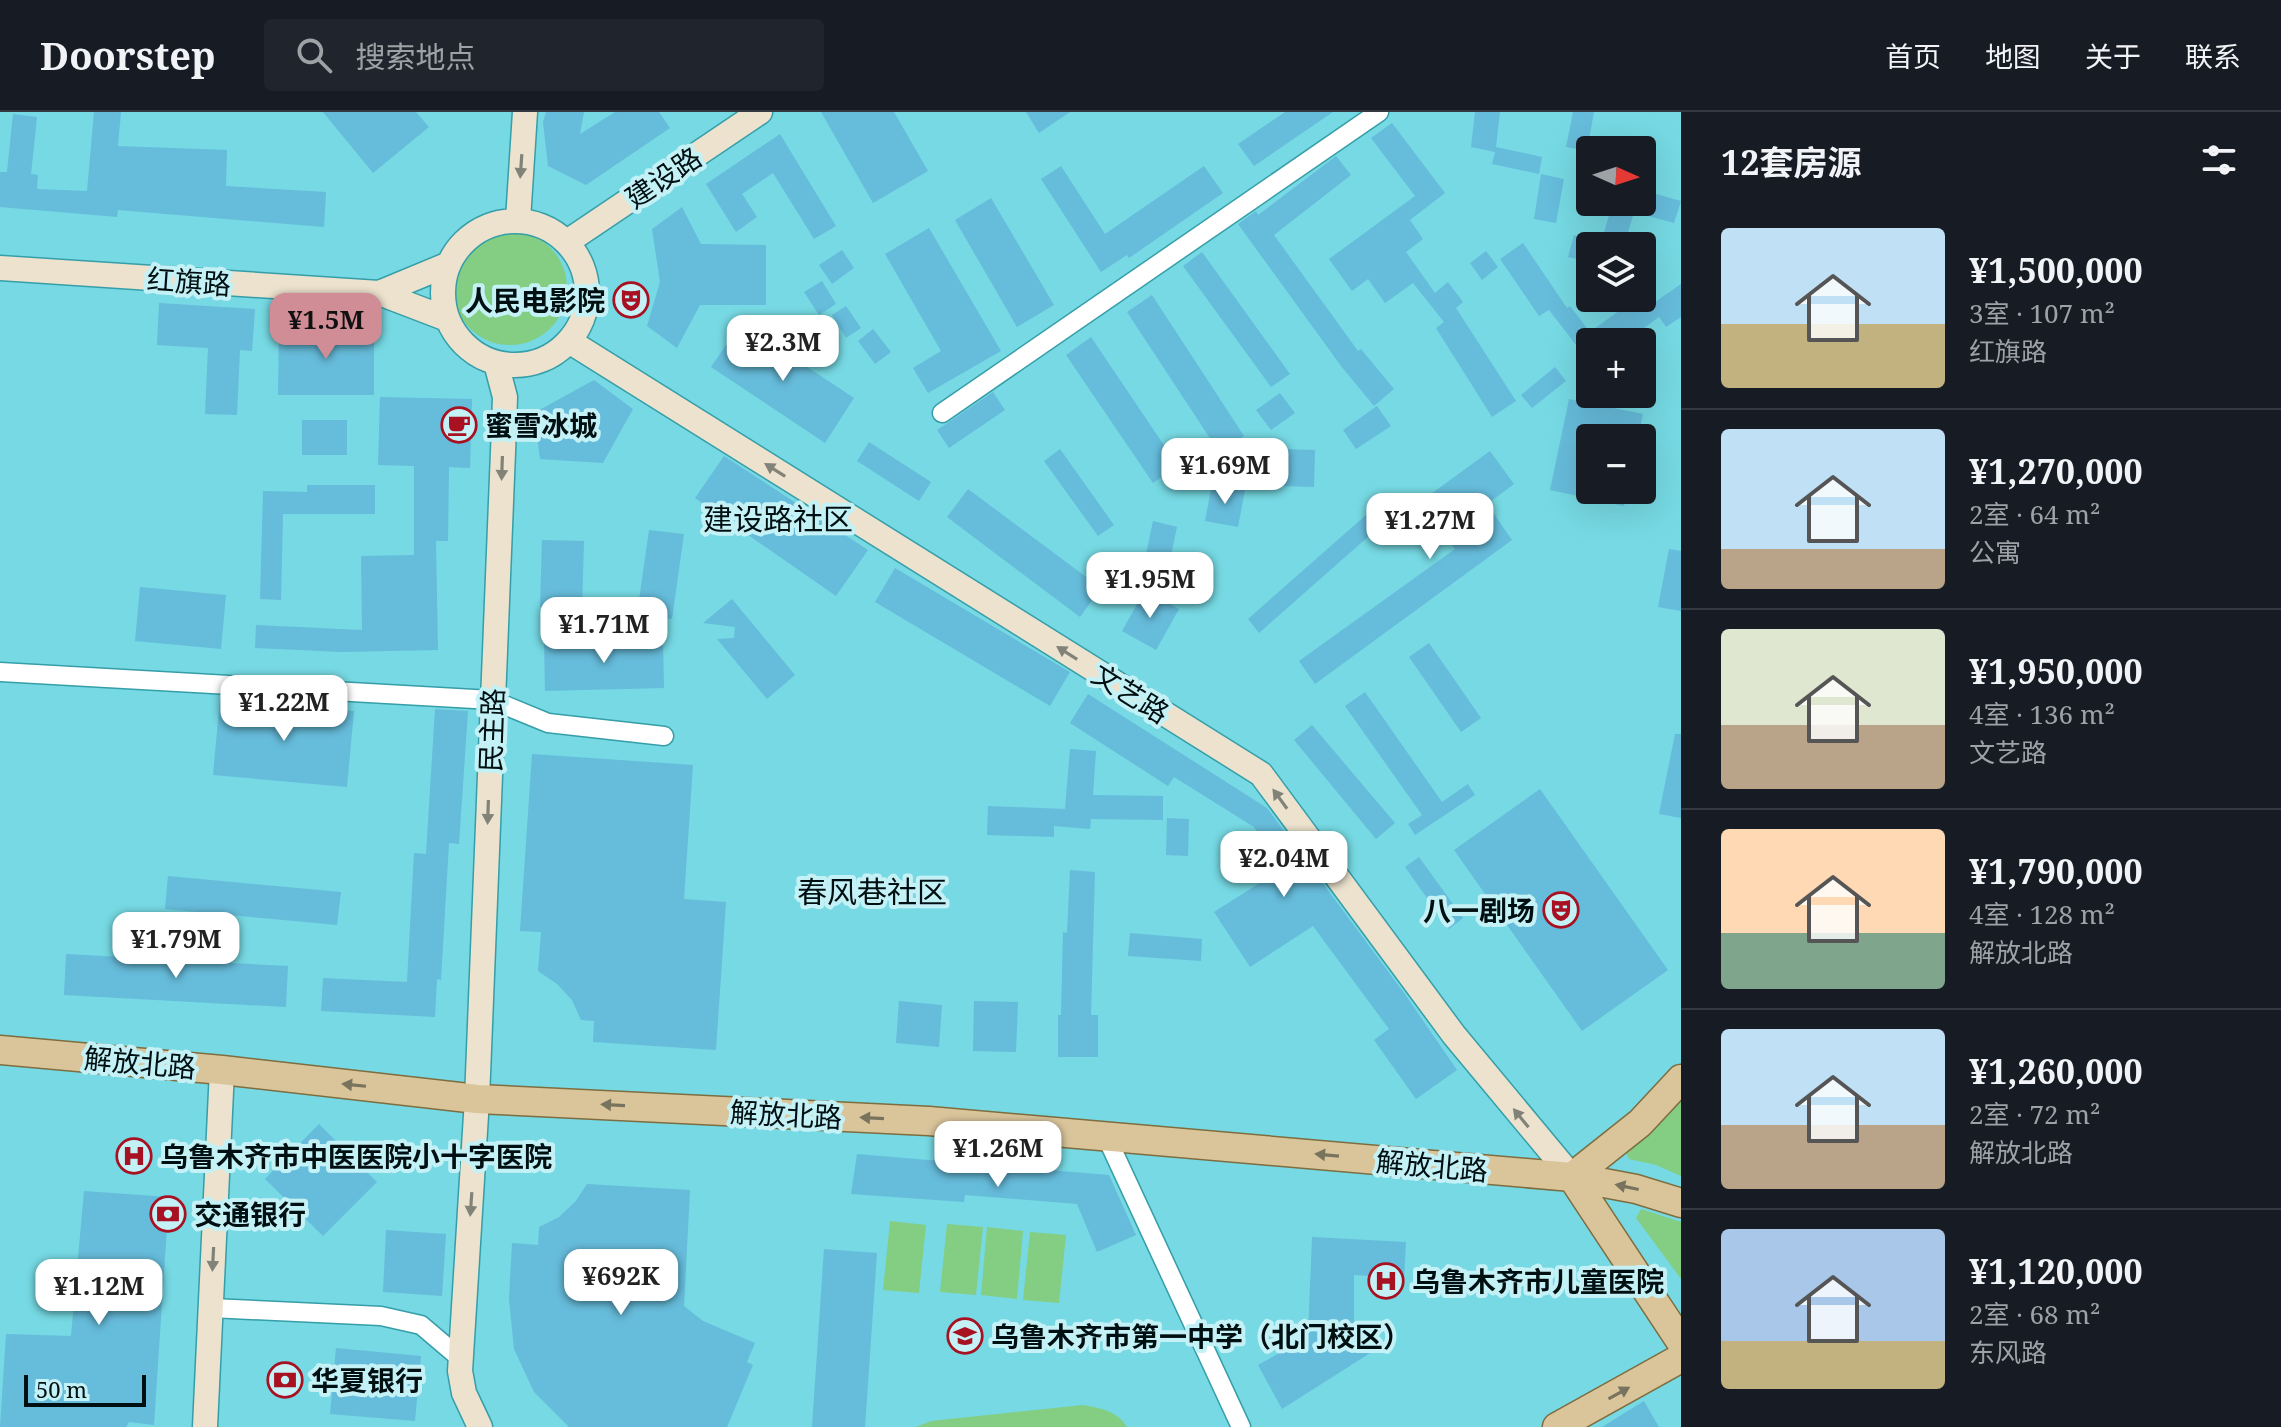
<!DOCTYPE html>
<html lang="zh">
<meta charset="utf-8">
<style>
:root{--surface:#171b24;--page:#20242c;--text:#f1f3f6;--muted:#9ea1a6;--line:#363941;--accent:#d08d96}
body{margin:0;font-family:"Noto Serif","Noto Sans SC",serif;background:var(--page);color:var(--text);height:100vh;display:flex;flex-direction:column;font-size:30px;white-space:nowrap}
*{box-sizing:border-box;margin:0}
p{font-size:26px;color:var(--muted)}
.icon{flex:none;width:44px;height:44px;fill:none;stroke:currentColor;stroke-width:2;stroke-linecap:round;stroke-linejoin:round}
.map{position:relative;flex:1;overflow:hidden}
.drawer{display:flex;flex-direction:column;background:var(--surface);width:600px}
.drawer>*{flex:none}
.needle{width:52px;rotate:93deg}
.controls{position:absolute;left:1576px;top:24px;display:grid;gap:16px}
.controls a{display:grid;place-items:center;width:80px;height:80px;border-radius:8px;background:var(--surface);box-shadow:0 8px 32px #0002;font-size:40px}
.scale{position:absolute;left:24px;bottom:20px;width:122px;box-sizing:border-box;padding-left:8px;border:4px solid #000f11;border-top:0;font-size:22px;line-height:28px;white-space:nowrap;color:#000f11;-webkit-text-stroke:6px #c4f1f6;paint-order:stroke}
.price{position:absolute;translate:-50% -68px;padding:0 18px;border-radius:16px;background:#fff;color:#222;font-size:26px;line-height:52px;filter:drop-shadow(0 2px 4px #0008)}
.price::after{content:'';position:absolute;left:50%;top:48px;width:24px;height:18px;margin-left:-12px;background:inherit;clip-path:polygon(0 0,100% 0,50% 100%)}
.price.on{background:var(--accent);color:#111}
ul{padding:0;list-style:none}
li{display:flex;align-items:center;gap:24px;height:200px;padding:0 40px}
li+li{border-top:2px solid var(--line)}
li span{display:grid;place-items:center;flex:none;width:224px;height:160px;border-radius:8px;color:#555}
li>.icon{margin-inline-start:auto}
span .icon{width:96px;height:96px;fill:#fffc;stroke-width:1}
li b{font-size:34px}
h2{display:flex;justify-content:space-between;align-items:center;height:96px;padding:0 40px;font-size:34px}
header{display:flex;align-items:center;gap:48px;box-sizing:border-box;height:112px;padding:0 40px;background:var(--surface);border-bottom:2px solid var(--line)}
header strong{font-size:38px}
nav{display:flex;gap:44px;margin-inline-start:auto;font-size:28px}
.search{width:560px;height:72px;background:var(--page);display:flex;align-items:center;gap:20px;box-sizing:border-box;padding:0 28px;border-radius:8px;color:var(--muted);font-size:30px}
main{display:flex;flex:1;min-height:0}
.map>svg:first-child{display:block}
.green{fill:#83ce83}
.building{fill:#66bcdb}
.lines{fill:none;stroke-linecap:round;stroke-linejoin:round}
.street-casing{stroke:#359ea8;stroke-width:21}
.secondary-casing{stroke:#359ea8;stroke-width:27}
.primary-casing{stroke:#7d6d3f;stroke-width:31}
.street{stroke:#fff;stroke-width:18}
.secondary{stroke:#ece2cd;stroke-width:24}
.primary{stroke:#dac59b;stroke-width:28}
.oneway{fill:#828378}
.oneway2{fill:#78735d}
.labels{text-anchor:middle;dominant-baseline:central;stroke-width:8;stroke-linejoin:round;paint-order:stroke}
.street-label{font-size:28px;fill:#000f11;stroke:#c4f1f6}
.poi-label{font-size:28px;font-weight:bold;fill:#000f11;stroke:#c4f1f6;text-anchor:start}
.neighbourhood-label{font-size:30px;fill:#000f11;stroke:#c4f1f6}
</style>
<header>
<strong>Doorstep</strong>
<div class="search"><svg class="icon" aria-label="search" viewBox="0 0 24 24"><circle cx="10" cy="10" r="6"/><path d="M15 15l6 6"/></svg>搜索地点</div>
<nav><a>首页</a><a>地图</a><a>关于</a><a>联系</a></nav>
</header>
<main>
<div class="map">
<svg width="1681" height="1315" viewBox="0 0 1681 1315">
<rect width="100%" height="100%" fill="#76d9e3"/>
<path class="green" d="M453 176a57 57 0 1 1 114 0a57 57 0 1 1-114 0Z
M1681,986V1064L1656,1053L1629,1047L1625,1039Z
M1641,1097L1681,1110V1167L1636,1106Z
M890,1109L926,1113L919,1181L883,1178Z
M947,1112L983,1115L976,1183L940,1180Z
M987,1115L1023,1119L1017,1187L981,1183Z
M1030,1120L1066,1123L1059,1191L1023,1188Z
M1083,1293C1100,1296 1118,1299 1127,1315H916L931,1309Z"/>
<path class="building" d="M94,0H121L118,34L227,38L226,74L326,80L324,115L118,98L117,105L0,95V60H7L13,2L37,5L31,62L38,63L37,77L87,79Z
M323,0H416L429,15L373,61Z
M546,0H584L580,22L615,0H659L670,16L586,73L548,54L543,10Z
M821,0H894L928,59L873,91Z
M1026,0H1070L1039,21Z
M1285,0H1333L1254,54L1238,32Z
M1475,0H1500L1496,35L1542,45L1539,62L1492,52L1495,40L1471,35Z
M1573,0H1594L1587,39L1566,35Z
M1392,11L1445,81L1410,108L1423,127L1406,140L1435,181L1448,170L1463,190L1456,196L1516,289L1492,305L1436,216L1444,210L1413,171L1385,191L1368,167L1352,179L1329,147L1415,84L1371,26Z
M780,22L836,114L814,127L773,61L742,82L757,105L736,120L706,72Z
M1336,44L1351,63L1274,123L1358,239L1361,237L1394,277L1374,294L1341,254L1238,112L1256,99L1258,103Z
M1061,54L1105,122L1204,54L1223,81L1129,146L1127,143L1101,160L1041,67Z
M1541,62L1564,67L1556,111L1534,107Z
M1642,78L1681,89L1674,111L1634,100L1624,134H1600L1612,93L1618,95L1613,94L1614,90H1642Z
M991,86L1054,193L1017,215L955,108Z
M682,95L701,132L766,133V193H700L677,236L647,214L660,170L652,117Z
M929,116L1001,239L928,281L913,256L941,239L885,142Z
M1574,123L1590,127V150L1568,145Z
M1523,131L1567,196L1570,194L1590,220L1634,188L1642,199L1681,172V205L1666,215L1659,205L1625,230H1590V251L1549,198L1539,204L1500,147Z
M842,138L854,156L832,172L819,153Z
M1486,139L1498,155L1482,168L1470,151Z
M1202,140L1290,262L1271,275L1183,154Z
M822,169L836,192L819,203L804,180Z
M1152,183L1244,324L1219,340L1127,200Z
M159,191L255,197L252,239L240,238L237,303L205,302L208,236L157,233Z
M846,194L861,216L846,226L832,203Z
M741,211L854,286L825,331L711,255Z
M279,215L374,216V283H278Z
M873,217L891,240L875,252L858,229Z
M1091,225L1178,354L1153,371L1066,243Z
M1555,255L1566,269L1532,296L1521,283Z
M594,268L633,297L603,351L540,347L534,301Z
M993,280L1005,298L949,336L937,318Z
M1280,281L1295,301L1271,318L1256,298Z
M380,285L472,287L470,356L449,355L448,429H436L438,538L342,540L255,536L256,513L362,518L361,444L414,443V354L378,353Z
M1569,287L1643,302L1638,326H1590V378H1628L1624,394L1550,378Z
M1377,294L1391,314L1356,337L1343,318Z
M302,308H347V343H302Z
M869,330L931,370L919,389L857,349Z
M1060,337L1114,413L1098,424L1044,349Z
M1283,337L1315,338L1314,375L1281,374Z
M1490,339L1514,372L1487,392L1512,428L1315,572L1299,549L1455,437L1420,390Z
M724,344L868,438L836,484L695,386Z
M1212,372L1245,378L1238,415L1205,409Z
M307,373H375V402H283L281,488L260,487L263,379L307,380Z
M968,377L1101,476L1080,505L947,405Z
M1391,381L1403,394L1259,521L1248,507Z
M1153,409L1177,415L1168,457L1144,452Z
M649,418L684,422L672,507L637,502Z
M542,428L584,429L582,497L540,495Z
M1669,437L1681,439V499L1658,495Z
M895,456L1070,560L1050,594L875,490Z
M140,475L226,483L221,537L135,529Z
M1145,478L1179,497L1156,538L1122,519Z
M732,487L795,563L767,587L717,527L734,526L735,515L703,511Z
M663,528L664,576L545,579L544,530Z
M1429,531L1481,606L1461,620L1409,545Z
M1365,580L1442,690L1468,672L1475,683L1415,723L1408,712L1422,703L1345,594Z
M1088,582L1267,696L1404,881L1457,958L1416,987L1374,928L1389,917L1313,814L1250,855L1214,800L1282,757L1254,715L1174,665L1168,674L1070,611Z
M220,587L354,599L347,675L213,663Z
M435,597L468,599L459,732L449,731L441,868L437,867L435,905L321,899L323,866L407,870L414,741L426,742Z
M1312,613L1395,711L1376,727L1294,628Z
M1675,622H1681V706L1659,702Z
M1070,637L1096,639L1093,683L1163,684V708L1091,707L1090,717L1054,714V725L987,723L988,694L1065,697Z
M532,642L693,653L684,787L726,790L716,938L593,930L594,909L581,908L572,888L557,872L538,859L541,820L520,819Z
M1540,677L1668,858L1582,919L1454,738Z
M1167,706L1189,707L1188,744L1166,743Z
M1419,745L1463,806L1449,817L1405,755Z
M1070,758L1095,760L1091,903H1098V945H1058V903H1061L1063,820L1067,821Z
M168,764L341,780L337,813L165,797Z
M1130,821L1202,827L1201,849L1128,844Z
M66,842L288,854L286,895L64,883Z
M899,889L942,893L939,935L896,931Z
M974,889L1018,890L1016,940L973,939Z
M319,1012L377,1070L323,1124L265,1067Z
M857,1042L1109,1063L1136,1123L1097,1140L1077,1092L965,1083L964,1090L851,1082Z
M587,1072L690,1078L684,1194L703,1209L755,1231L747,1250L753,1253L727,1315H569L534,1280L514,1237L509,1187L512,1131L538,1133L539,1115L559,1105L575,1090Z
M84,1079L169,1085L154,1313L129,1310L126,1315H0L6,1222L71,1224Z
M386,1118L446,1122L442,1184L383,1180Z
M1312,1125L1406,1130L1404,1166L1354,1163V1208L1375,1238L1282,1297L1258,1253L1308,1225Z
M824,1137L877,1141L865,1315H812Z
M336,1236L421,1244L415,1309L330,1302Z
M1644,1289L1659,1315H1602Z"/>
<g class="lines">
<defs>
<path id="street" d="M942,301L1379,0
M0,560L492,588L548,611L664,624
M1106,1024L1241,1315
M211,1196L381,1204L421,1213L461,1247"/>
<path id="secondary" d="M518,108L525,0
M443 181a72 72 0 1 1 144 0a72 72 0 1 1-144 0Z
M567,130L760,0
M0,156L379,181L447,207
M379,181L449,152
M569,229L1261,662L1454,923L1572,1065
M205,1315L222,958
M480,1315L464,1281L460,1259L477,987L504,315L505,285L496,251"/>
<path id="primary" d="M0,938L222,958L477,987L929,1009L1572,1065L1636,1077L1681,1091
M1572,1065L1681,1230
M1572,1065L1640,1011L1681,967
M1557,1315L1681,1246"/>
</defs>
<use href="#street" class="street-casing"/>
<use href="#secondary" class="secondary-casing"/>
<use href="#primary" class="primary-casing"/>
<use href="#street" class="street"/>
<use href="#secondary" class="secondary"/>
<use href="#primary" class="primary"/>
</g>
<defs><path id="oneway-solid" d="M-6-.8H1V-3.2L6.5 0L1 3.2V.8H-6Z" transform="scale(2)"/></defs>
<g class="oneway">
<use href="#oneway-solid" transform="translate(521 54) rotate(94)"/>
<use href="#oneway-solid" transform="translate(502 356) rotate(92)"/>
<use href="#oneway-solid" transform="translate(775 358) rotate(-148)"/>
<use href="#oneway-solid" transform="translate(1067 541) rotate(-148)"/>
<use href="#oneway-solid" transform="translate(1280 687) rotate(-126)"/>
<use href="#oneway-solid" transform="translate(488 700) rotate(92)"/>
<use href="#oneway-solid" transform="translate(1521 1006) rotate(-129)"/>
<use href="#oneway-solid" transform="translate(471 1092) rotate(94)"/>
<use href="#oneway-solid" transform="translate(213 1147) rotate(93)"/>
</g>
<g class="oneway2">
<use href="#oneway-solid" transform="translate(354 973) rotate(-174)"/>
<use href="#oneway-solid" transform="translate(613 993) rotate(-177)"/>
<use href="#oneway-solid" transform="translate(872 1006) rotate(-177)"/>
<use href="#oneway-solid" transform="translate(1327 1043) rotate(-175)"/>
<use href="#oneway-solid" transform="translate(1627 1075) rotate(-168)"/>
<use href="#oneway-solid" transform="translate(1619 1281) rotate(-29)"/>
</g>
<defs>
<symbol id="theatre-ring" viewBox="-11 -11 22 22"><circle r="9.5" fill="#c4f1f6" stroke="#a81121" stroke-width="1.5"/><path d="M-5-5.5Q0-4 5-5.5V0Q5 5 0 6Q-5 5-5 0ZM-3.3-2.5H-1v1.5H-3.3ZM1-2.5H3.3v1.5H1ZM-2.8 1Q0 5.5 2.8 1Z" fill="#a81121"/></symbol>
<symbol id="cafe-ring" viewBox="-11 -11 22 22"><circle r="9.5" fill="#c4f1f6" stroke="#a81121" stroke-width="1.5"/><path d="M-5.5-4.5H6V0H3Q3 3.5 0 3.5H-2.5Q-5.5 3.5-5.5 0ZM3-3.2v2h1.7v-2ZM-6 4.5H4V6H-6Z" fill="#a81121"/></symbol>
<symbol id="hospital-ring" viewBox="-11 -11 22 22"><circle r="9.5" fill="#c4f1f6" stroke="#a81121" stroke-width="1.5"/><path d="M-5-5h3v3.5h4V-5h3V5h-3V1.5h-4V5h-3Z" fill="#a81121"/></symbol>
<symbol id="bank-ring" viewBox="-11 -11 22 22"><circle r="9.5" fill="#c4f1f6" stroke="#a81121" stroke-width="1.5"/><path d="M-6-4H6V4H-6ZM0-2.3a2.3 2.3 0 1 0 0 4.6a2.3 2.3 0 1 0 0-4.6Z" fill="#a81121"/></symbol>
<symbol id="school-ring" viewBox="-11 -11 22 22"><circle r="9.5" fill="#c4f1f6" stroke="#a81121" stroke-width="1.5"/><path d="M0-5L7-2L0 1L-7-2ZM-4 1L0 2.5L4 1V4Q0 6-4 4Z" fill="#a81121"/></symbol>
</defs>
<g fill-rule="evenodd">
<use href="#theatre-ring" x="611" y="168" width="40" height="40"/>
<use href="#cafe-ring" x="439" y="293" width="40" height="40"/>
<use href="#theatre-ring" x="1541" y="778" width="40" height="40"/>
<use href="#hospital-ring" x="114" y="1024" width="40" height="40"/>
<use href="#bank-ring" x="148" y="1082" width="40" height="40"/>
<use href="#hospital-ring" x="1366" y="1149" width="40" height="40"/>
<use href="#school-ring" x="945" y="1204" width="40" height="40"/>
<use href="#bank-ring" x="265" y="1248" width="40" height="40"/>
</g>
<g class="labels">
<g class="street-label">
<text transform="translate(663 65) rotate(-34)">建设路</text>
<text transform="translate(189 169) rotate(4)">红旗路</text>
<text transform="translate(1131 581) rotate(32)">文艺路</text>
<text transform="translate(491 618) rotate(-88)">民主路</text>
<text transform="translate(140 950) rotate(5)">解放北路</text>
<text transform="translate(786 1002) rotate(3)">解放北路</text>
<text transform="translate(1432 1053) rotate(5)">解放北路</text>
</g>
<g class="poi-label">
<text x="605" y="188" text-anchor="end">人民电影院</text>
<text x="485" y="313">蜜雪冰城</text>
<text x="1535" y="798" text-anchor="end">八一剧场</text>
<text x="160" y="1044">乌鲁木齐市中医医院小十字医院</text>
<text x="194" y="1102">交通银行</text>
<text x="1412" y="1169">乌鲁木齐市儿童医院</text>
<text x="991" y="1224">乌鲁木齐市第一中学（北门校区）</text>
<text x="311" y="1268">华夏银行</text>
</g>
<g class="neighbourhood-label">
<text x="778" y="406">建设路社区</text>
<text x="872" y="779">春风巷社区</text>
</g>
</g>
</svg>
<div class="controls">
<a><svg class="needle" viewBox="-14 -14 28 28"><path d="M0-13l5 13h-10z" fill="#e53935"/><path d="M0 13l5-13h-10z" fill="#9ea1a6"/></svg></a>
<a><svg class="icon" aria-label="layers" viewBox="0 0 24 24"><path d="M12 4l9 5-9 5-9-5zM3 14l9 5 9-5"/></svg></a>
<a>+</a>
<a>−</a>
</div>
<div class="scale">50 m</div>
<b class="price on" style="left:326px;top:249px">¥1.5M</b>
<b class="price" style="left:783px;top:271px">¥2.3M</b>
<b class="price" style="left:1225px;top:394px">¥1.69M</b>
<b class="price" style="left:1430px;top:449px">¥1.27M</b>
<b class="price" style="left:1150px;top:508px">¥1.95M</b>
<b class="price" style="left:604px;top:553px">¥1.71M</b>
<b class="price" style="left:284px;top:631px">¥1.22M</b>
<b class="price" style="left:1284px;top:787px">¥2.04M</b>
<b class="price" style="left:176px;top:868px">¥1.79M</b>
<b class="price" style="left:998px;top:1077px">¥1.26M</b>
<b class="price" style="left:621px;top:1205px">¥692K</b>
<b class="price" style="left:99px;top:1215px">¥1.12M</b>
</div>
<section class="drawer">
<h2>12套房源<svg class="icon" aria-label="filters" viewBox="0 0 24 24"><path d="M4 7h16M4 17h16"/><circle cx="9" cy="7" r="2"/><circle cx="15" cy="17" r="2"/></svg></h2>
<ul>
<li><span style="background:linear-gradient(#bfe0f5 60%,#c2b280 0)"><svg class="icon" aria-label="home" viewBox="0 0 24 24"><path d="M3 11l9-7 9 7M6 9v11h12V9"/></svg></span><div><b>¥1,500,000</b><p>3室 · 107 m²</p><p>红旗路</p></div></li>
<li><span style="background:linear-gradient(#bfe0f5 75%,#b9a48a 0)"><svg class="icon" aria-label="home" viewBox="0 0 24 24"><path d="M3 11l9-7 9 7M6 9v11h12V9"/></svg></span><div><b>¥1,270,000</b><p>2室 · 64 m²</p><p>公寓</p></div></li>
<li><span style="background:linear-gradient(#dfe7d0 60%,#b9a48a 0)"><svg class="icon" aria-label="home" viewBox="0 0 24 24"><path d="M3 11l9-7 9 7M6 9v11h12V9"/></svg></span><div><b>¥1,950,000</b><p>4室 · 136 m²</p><p>文艺路</p></div></li>
<li><span style="background:linear-gradient(#ffd9b3 65%,#7fa58c 0)"><svg class="icon" aria-label="home" viewBox="0 0 24 24"><path d="M3 11l9-7 9 7M6 9v11h12V9"/></svg></span><div><b>¥1,790,000</b><p>4室 · 128 m²</p><p>解放北路</p></div></li>
<li><span style="background:linear-gradient(#bfe0f5 60%,#b9a48a 0)"><svg class="icon" aria-label="home" viewBox="0 0 24 24"><path d="M3 11l9-7 9 7M6 9v11h12V9"/></svg></span><div><b>¥1,260,000</b><p>2室 · 72 m²</p><p>解放北路</p></div></li>
<li><span style="background:linear-gradient(#a9c7e8 70%,#c2b280 0)"><svg class="icon" aria-label="home" viewBox="0 0 24 24"><path d="M3 11l9-7 9 7M6 9v11h12V9"/></svg></span><div><b>¥1,120,000</b><p>2室 · 68 m²</p><p>东风路</p></div></li>
</ul>
</section>
</main>
